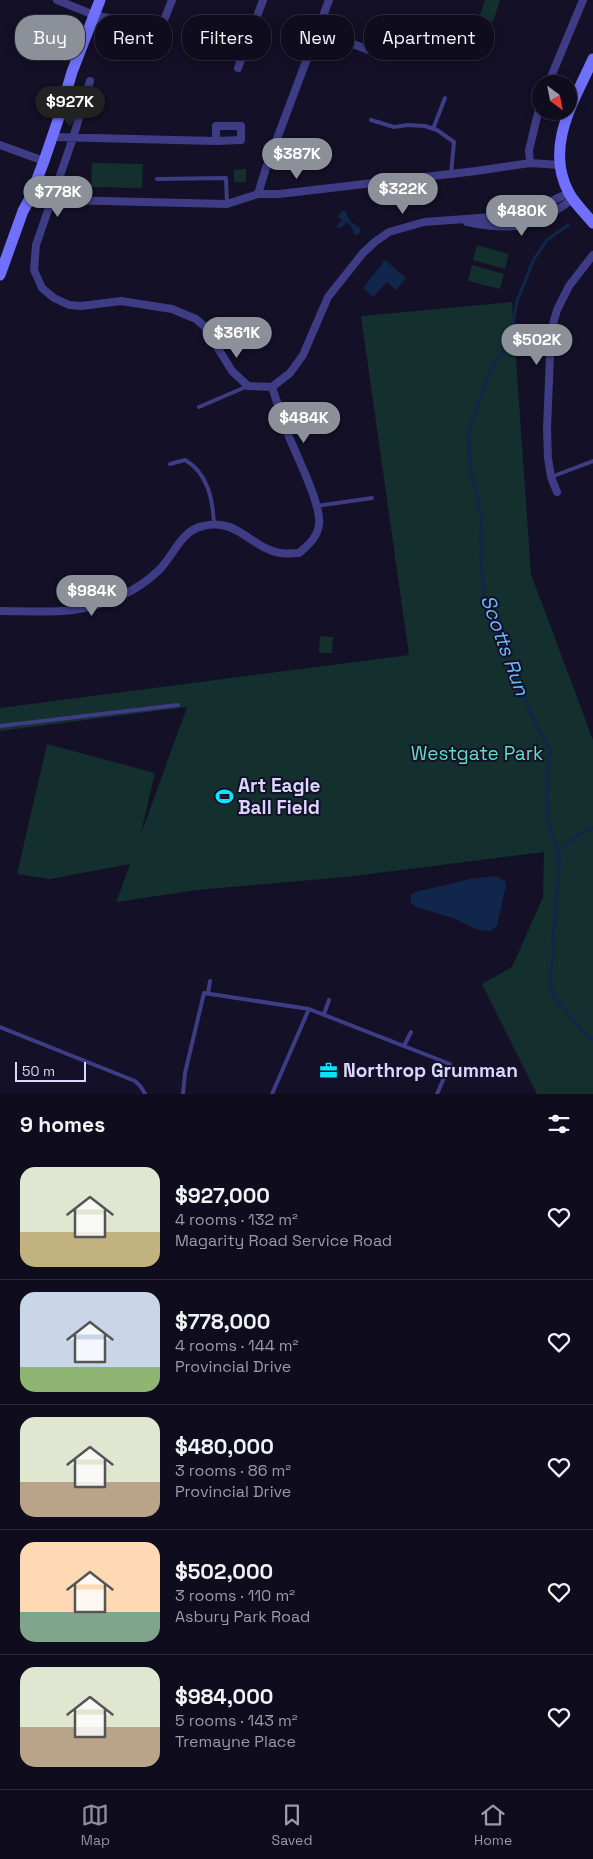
<!DOCTYPE html>
<meta charset="utf-8">
<style>
:root{--surface:#0e0c1d;--page:#171526;--text:#f1f3f6;--muted:#9b9ba4;--line:#2e2c3b;--accent:#8c9099}
body{margin:0;font-family:"Space Grotesk",sans-serif;background:var(--page);color:var(--text);height:100vh;display:flex;flex-direction:column;font-size:19px;white-space:nowrap}
*{box-sizing:border-box;margin:0}
p{font-size:16px;color:var(--muted)}
.icon{flex:none;width:28px;height:28px;fill:none;stroke:currentColor;stroke-width:2;stroke-linecap:round;stroke-linejoin:round}
.map{position:relative;height:1094px;overflow:hidden}
.panel{display:flex;flex-direction:column;background:var(--surface);flex:1}
.panel>*{flex:none}
.hud{position:absolute;left:15px;top:15px;width:564px;height:45px;display:flex;gap:10px}
.needle{width:32px;rotate:148deg}
.controls{position:absolute;left:532px;top:75px;display:grid;gap:10px}
.controls a{display:grid;place-items:center;width:45px;height:45px;border-radius:50%;background:var(--surface);box-shadow:0 2px 12px #0003,0 0 0 1px var(--line);font-size:25px}
.scale{position:absolute;left:15px;bottom:12px;width:71px;box-sizing:border-box;padding-left:5px;border:2px solid #dad6fe;border-top:0;font-size:14px;line-height:18px;white-space:nowrap;color:#dad6fe;-webkit-text-stroke:4px #131027;paint-order:stroke}
.price{position:absolute;translate:-50% -42px;padding:0 11px;border-radius:18px;background:var(--accent);color:#fff;font-size:16px;line-height:32px;filter:drop-shadow(0 1px 2px #0008)}
.price::after{content:'';position:absolute;left:50%;top:30px;width:15px;height:11px;margin-left:-8px;background:inherit;clip-path:polygon(0 0,100% 0,50% 100%)}
.price.selected{background:#222;color:#fff}
ul{padding:0;list-style:none}
li{display:flex;align-items:center;gap:15px;height:125px;padding:0 20px}
li+li{border-top:1px solid var(--line)}
li span{display:grid;place-items:center;flex:none;width:140px;height:100px;border-radius:15px;color:#555}
li>.icon{margin-inline-start:auto}
span .icon{width:60px;height:60px;fill:#fffc;stroke-width:1}
li b{font-size:21px}
h2{display:flex;justify-content:space-between;align-items:center;height:60px;padding:0 20px;font-size:21px}
.chip{padding:0 18px;border-radius:20px;background:var(--surface);box-shadow:0 2px 12px #0003,0 0 0 1px var(--line);font-size:18px;line-height:45px}
.chip.selected{background:var(--accent);color:#fff}
.tab-bar{display:flex;justify-content:space-around;align-items:center;height:70px;border-top:1px solid var(--line);background:var(--surface);font-size:14px;color:var(--muted)}
.tab-bar a{display:grid;justify-items:center;gap:2px}
.tab-bar .selected{color:var(--accent)}
.map>svg:first-child{display:block}
.green{fill:#13302f}
.water{fill:#10274b}
.lines{fill:none;stroke-linecap:round;stroke-linejoin:round}
.stream{stroke:#10274b;stroke-width:3}
.lane{stroke:#3d3c84;stroke-width:4}
.street{stroke:#3d3c84;stroke-width:8}
.secondary{stroke:#7070fc;stroke-width:11}
.labels{text-anchor:middle;dominant-baseline:central;stroke-width:4;stroke-linejoin:round;paint-order:stroke}
.park-label{font-size:19px;fill:#63ddbc;stroke:#131027}
.poi-label{font-size:19px;font-weight:bold;fill:#dad6fe;stroke:#131027;text-anchor:start}
.water-label{font-size:20px;font-style:italic;fill:#67bafb;stroke:#131027}
</style>
<div class="map">
<svg width="593" height="1094" viewBox="0 0 593 1094">
<rect width="100%" height="100%" fill="#131027"/>
<path class="green" d="M485,0H500L493,22L479,18Z
M92,163L143,164L142,188L91,187Z
M246,169V182H234V170Z
M477,245L509,254L505,269L473,260Z
M472,265L504,274L500,289L468,281Z
M512,302L531,574L593,740V1094H537L482,984L512,967L543,897L544,852L346,877L197,890L116,902L130,864L50,879L17,874L47,744L155,773L140,837L187,707L0,731V708L409,655L361,316Z
M320,636L333,637L332,653H319Z"/>
<path class="water" d="M115,45L139,49L141,55L139,61H109Z
M343,211H345L351,222L361,229L359,234L354,235L353,229L347,222L341,228L336,227L342,220L337,216Z
M385,260L406,278L396,290L387,282L373,297L363,288Z
M496,876L505,881L506,885L497,926L490,931L478,930L453,918L416,907L411,903V895L415,892L470,879Z"/>
<g class="lines">
<path class="stream" d="M568,225L547,240L534,259L517,301L510,339L489,373L469,429L470,467L482,521L480,542L484,597L513,677L539,730L550,750L547,773L548,819L560,862L553,939L551,986L556,1000L584,1032L593,1040
M558,853C568,842 579,833 593,828"/>
<path class="lane" d="M371,120L394,127L407,125L425,126L437,130L454,142L451,174
M433,129L445,98
M157,179L226,178L227,204
M199,407L248,386
M170,464L185,460C208,473 213,500 214,525
M551,477L593,461
M316,506L372,498
M0,726L178,705
M208,993L210,981
M324,1014L329,1000
M0,1027L135,1081L141,1087L145,1094
M404,1046L411,1032
M183,1094L185,1073L204,993L309,1009L450,1064L437,1094
M272,1094L309,1009"/>
<path class="street" d="M57,0L94,15L131,23L149,24L159,33
M94,15C98,18 101,24 106,26C122,33 142,34 159,33
M318,30L386,57
M155,43L172,0
M238,68L263,0
M90,81L73,138L36,245L34,270L42,288L54,298L69,305L81,306L121,301L172,309L196,319L204,326L232,371L248,386L272,387L290,373L303,355L328,297L363,253L376,241L389,232L424,222L492,217L534,209L569,193
M548,84L583,0
M53,137L216,141V126H241V140L216,141
M0,145L44,161
M530,163L529,150L541,101
M32,193L63,200L227,204L258,194H279L476,171L530,163L559,165
M258,194L266,168L329,0
M467,222C516,232 533,227 573,199
M557,492L551,477L548,458L547,429L551,331L557,310L569,286L593,255
M0,611C23,611 50,613 73,610C104,605 135,593 158,571C174,556 180,531 203,526C237,517 251,548 280,553C286,554 293,553 299,553C308,545 317,538 319,525C322,505 296,455 288,434C282,419 277,402 272,387"/>
<path class="secondary" d="M593,59C574,101 544,147 569,193C575,204 585,213 593,223
M0,275L23,211L29,200L44,161L58,120L72,72L100,0"/>
</g>
<defs>
<symbol id="stadium-bare" viewBox="-9 -9 18 18"><path d="M0-5a6.5 5 0 1 0 0 10a6.5 5 0 1 0 0-10ZM-3.5-1.8h7v3.6h-7Z" fill="#07e6f9" stroke="#131027" stroke-width="2.5" paint-order="stroke"/></symbol>
<symbol id="office-bare" viewBox="-9 -9 18 18"><path d="M-6-3h4V-5.5h4V-3h4V5H-6ZM-1-4.5V-3h2v-1.5ZM-6 0V1H6V0Z" fill="#07e6f9" stroke="#131027" stroke-width="2.5" paint-order="stroke"/></symbol>
</defs>
<g fill-rule="evenodd">
<use href="#stadium-bare" x="212" y="784" width="25" height="25"/>
<use href="#office-bare" x="316" y="1058" width="25" height="25"/>
</g>
<g class="labels">
<g class="park-label">
<text x="477" y="753">Westgate Park</text>
</g>
<g class="poi-label">
<text x="238" y="785">Art Eagle<tspan x="238" dy="22">Ball Field</tspan></text>
<text x="343" y="1070">Northrop Grumman</text>
</g>
<g class="water-label">
<text transform="translate(505 645) rotate(70)">Scotts Run</text>
</g>
</g>
</svg>
<div class="controls">
<a><svg class="needle" viewBox="-14 -14 28 28"><path d="M0-13l5 13h-10z" fill="#e53935"/><path d="M0 13l5-13h-10z" fill="#9b9ba4"/></svg></a>
</div>
<div class="scale">50 m</div>
<b class="price selected" style="left:70px;top:128px">$927K</b>
<b class="price" style="left:297px;top:180px">$387K</b>
<b class="price" style="left:403px;top:215px">$322K</b>
<b class="price" style="left:58px;top:218px">$778K</b>
<b class="price" style="left:522px;top:237px">$480K</b>
<b class="price" style="left:237px;top:359px">$361K</b>
<b class="price" style="left:537px;top:366px">$502K</b>
<b class="price" style="left:304px;top:444px">$484K</b>
<b class="price" style="left:92px;top:617px">$984K</b>
<div class="hud">
<a class="chip selected">Buy</a>
<a class="chip">Rent</a>
<a class="chip">Filters</a>
<a class="chip">New</a>
<a class="chip">Apartment</a>
</div>
</div>
<section class="panel">
<h2>9 homes<svg class="icon" aria-label="filters" viewBox="0 0 24 24"><path d="M4 7h16M4 17h16"/><circle cx="9" cy="7" r="2"/><circle cx="15" cy="17" r="2"/></svg></h2>
<ul>
<li><span style="background:linear-gradient(#dfe7d0 65%,#c2b280 0)"><svg class="icon" aria-label="home" viewBox="0 0 24 24"><path d="M3 11l9-7 9 7M6 9v11h12V9"/></svg></span><div><b>$927,000</b><p>4 rooms · 132 m²</p><p>Magarity Road Service Road</p></div><svg class="icon" aria-label="heart" viewBox="0 0 24 24"><path d="M12 20l-8-8c-3-5 5-10 8-4 3-6 11-1 8 4z"/></svg></li>
<li><span style="background:linear-gradient(#c9d6e8 75%,#8fb573 0)"><svg class="icon" aria-label="home" viewBox="0 0 24 24"><path d="M3 11l9-7 9 7M6 9v11h12V9"/></svg></span><div><b>$778,000</b><p>4 rooms · 144 m²</p><p>Provincial Drive</p></div><svg class="icon" aria-label="heart" viewBox="0 0 24 24"><path d="M12 20l-8-8c-3-5 5-10 8-4 3-6 11-1 8 4z"/></svg></li>
<li><span style="background:linear-gradient(#dfe7d0 65%,#b9a48a 0)"><svg class="icon" aria-label="home" viewBox="0 0 24 24"><path d="M3 11l9-7 9 7M6 9v11h12V9"/></svg></span><div><b>$480,000</b><p>3 rooms · 86 m²</p><p>Provincial Drive</p></div><svg class="icon" aria-label="heart" viewBox="0 0 24 24"><path d="M12 20l-8-8c-3-5 5-10 8-4 3-6 11-1 8 4z"/></svg></li>
<li><span style="background:linear-gradient(#ffd9b3 70%,#7fa58c 0)"><svg class="icon" aria-label="home" viewBox="0 0 24 24"><path d="M3 11l9-7 9 7M6 9v11h12V9"/></svg></span><div><b>$502,000</b><p>3 rooms · 110 m²</p><p>Asbury Park Road</p></div><svg class="icon" aria-label="heart" viewBox="0 0 24 24"><path d="M12 20l-8-8c-3-5 5-10 8-4 3-6 11-1 8 4z"/></svg></li>
<li><span style="background:linear-gradient(#dfe7d0 60%,#b9a48a 0)"><svg class="icon" aria-label="home" viewBox="0 0 24 24"><path d="M3 11l9-7 9 7M6 9v11h12V9"/></svg></span><div><b>$984,000</b><p>5 rooms · 143 m²</p><p>Tremayne Place</p></div><svg class="icon" aria-label="heart" viewBox="0 0 24 24"><path d="M12 20l-8-8c-3-5 5-10 8-4 3-6 11-1 8 4z"/></svg></li>
</ul>
</section>
<nav class="tab-bar">
<a class="selected"><svg class="icon" aria-label="map" viewBox="0 0 24 24"><path d="M3 6l6-2 6 2 6-2v14l-6 2-6-2-6 2zM9 4v14M15 6v14"/></svg>Map</a>
<a><svg class="icon" aria-label="saved" viewBox="0 0 24 24"><path d="M7 4h10v16l-5-4-5 4z"/></svg>Saved</a>
<a><svg class="icon" aria-label="home" viewBox="0 0 24 24"><path d="M3 11l9-7 9 7M6 9v11h12V9"/></svg>Home</a>
</nav>
